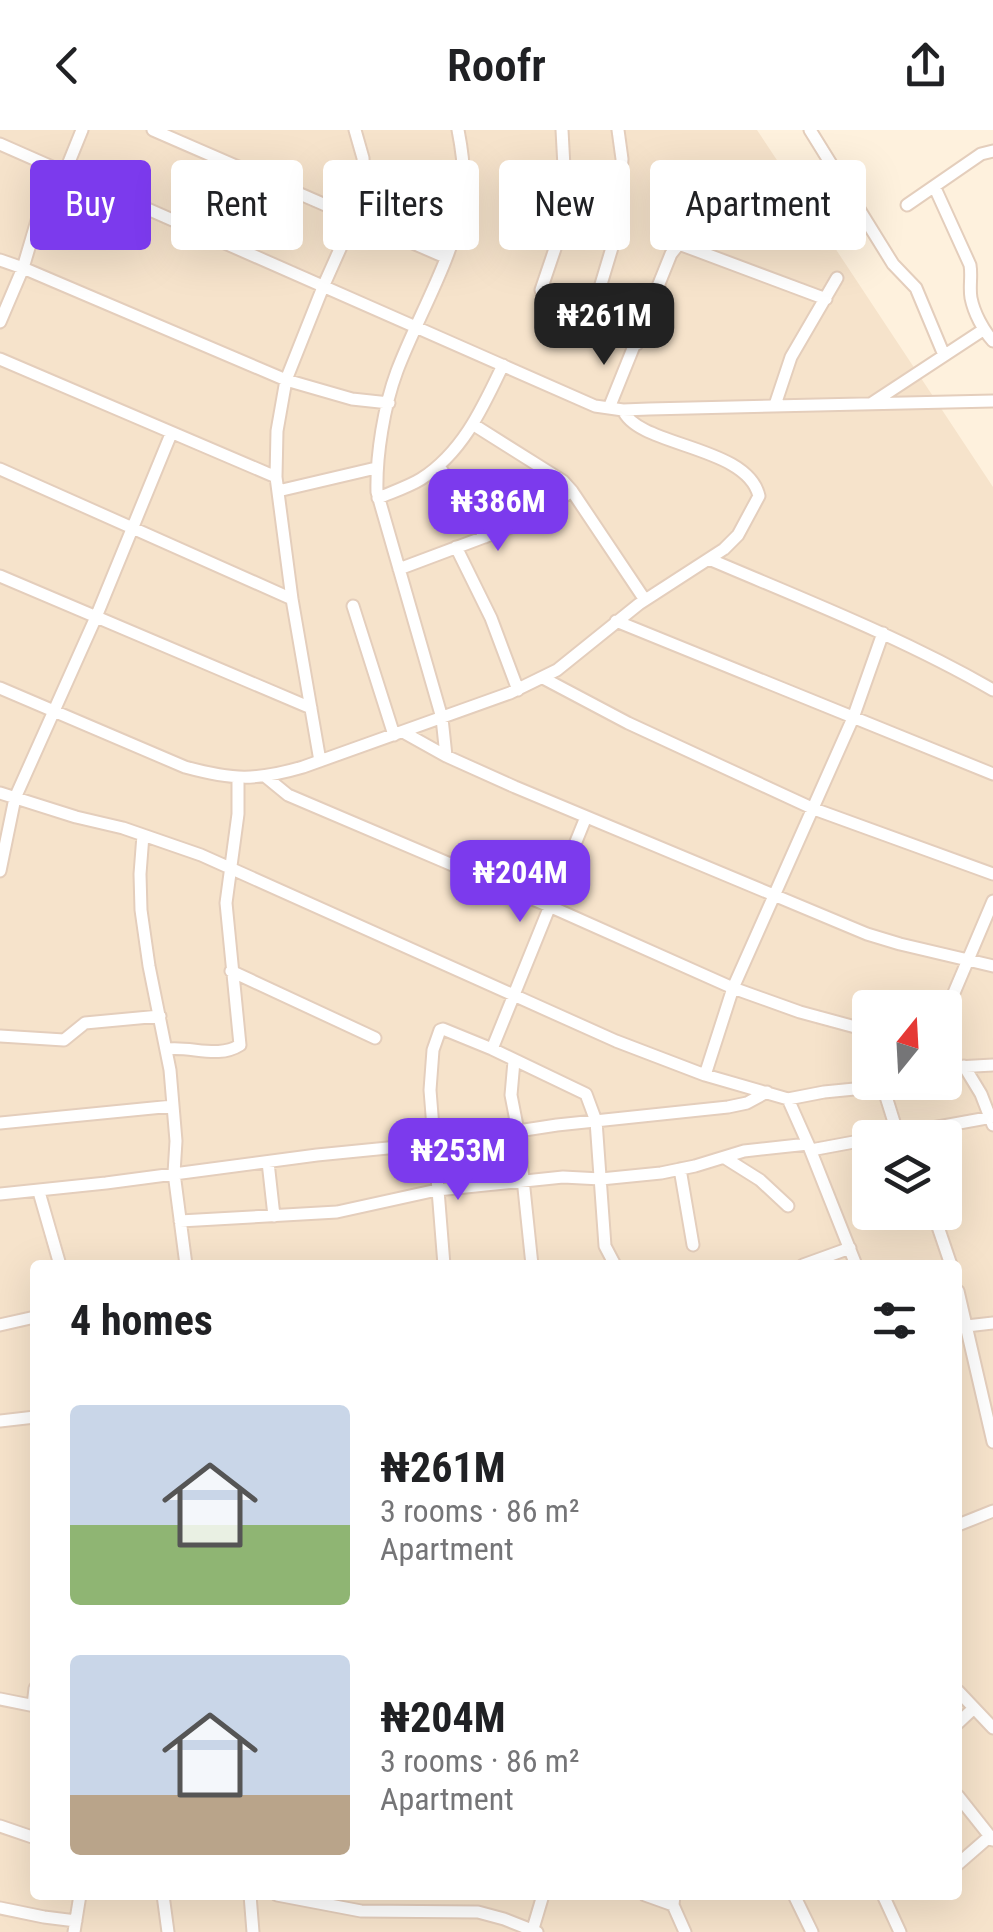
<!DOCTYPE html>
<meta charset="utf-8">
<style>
:root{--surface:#fff;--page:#f6f6f6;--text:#202124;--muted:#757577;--accent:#7c3aed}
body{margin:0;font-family:"Roboto Condensed",sans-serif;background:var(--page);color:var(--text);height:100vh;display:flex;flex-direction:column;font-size:38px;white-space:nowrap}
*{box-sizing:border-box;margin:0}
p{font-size:32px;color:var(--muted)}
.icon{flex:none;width:55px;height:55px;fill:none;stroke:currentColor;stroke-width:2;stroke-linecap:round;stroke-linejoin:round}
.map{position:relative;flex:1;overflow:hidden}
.details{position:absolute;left:30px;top:1130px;width:932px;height:640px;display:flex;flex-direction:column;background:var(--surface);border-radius:10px;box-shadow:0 10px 40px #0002}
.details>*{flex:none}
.banner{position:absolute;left:30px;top:30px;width:935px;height:90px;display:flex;gap:20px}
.needle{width:65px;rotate:18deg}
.buttons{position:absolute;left:852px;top:860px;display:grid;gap:20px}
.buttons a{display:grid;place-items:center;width:110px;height:110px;border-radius:10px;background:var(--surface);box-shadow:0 10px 40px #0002;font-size:50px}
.price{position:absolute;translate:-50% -85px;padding:0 22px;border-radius:20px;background:var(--accent);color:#fff;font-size:32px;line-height:65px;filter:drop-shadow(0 2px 5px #0008)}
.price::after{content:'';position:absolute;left:50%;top:60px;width:30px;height:22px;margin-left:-15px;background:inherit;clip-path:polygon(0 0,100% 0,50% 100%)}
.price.selected{background:#222;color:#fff}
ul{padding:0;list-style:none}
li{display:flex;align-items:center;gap:30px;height:250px;padding:0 40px}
li span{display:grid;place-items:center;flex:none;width:280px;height:200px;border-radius:10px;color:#555}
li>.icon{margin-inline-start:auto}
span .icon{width:120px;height:120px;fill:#fffc;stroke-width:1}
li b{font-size:42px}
h2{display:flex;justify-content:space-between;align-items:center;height:120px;padding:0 40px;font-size:42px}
.pill{padding:0 35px;border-radius:10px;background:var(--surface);box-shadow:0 10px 40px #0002;font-size:35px;line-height:90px}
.pill.selected{background:var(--accent);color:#fff}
header{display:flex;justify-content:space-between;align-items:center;height:130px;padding:0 40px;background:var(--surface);font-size:45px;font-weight:600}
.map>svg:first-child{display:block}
.residential{fill:#f6e3cb;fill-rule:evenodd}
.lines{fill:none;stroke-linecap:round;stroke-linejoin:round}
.minor-casing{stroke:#e4cebc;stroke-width:15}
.minor{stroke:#fff;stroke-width:11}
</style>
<header><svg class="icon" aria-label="back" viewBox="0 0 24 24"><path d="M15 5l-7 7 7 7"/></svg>Roofr<svg class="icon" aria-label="share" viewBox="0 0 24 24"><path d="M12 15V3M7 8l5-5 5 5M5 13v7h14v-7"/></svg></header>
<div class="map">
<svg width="993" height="1802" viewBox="0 0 993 1802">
<rect width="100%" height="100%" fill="#fef1dd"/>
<path class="residential" d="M0,0H757L993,357V1802H0ZM870,878H945V952H870ZM870,1008H945V1082H870ZM35,1135H958V1765H35Z"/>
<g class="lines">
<defs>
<path id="minor" d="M153,0L445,127
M562,0L566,74L562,98L541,160L546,169L637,214
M810,0L893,134L916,158L944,225
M0,14L595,276L623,280L649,279L993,271
M935,58L970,135C972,146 969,157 971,168C974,183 983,200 993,211
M907,75L981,24L993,21
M0,130L23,138L286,250L352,269L389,273
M590,191L617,101L622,29L618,0
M0,192L23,138L38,87L53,54L65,42L82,0
M0,229L276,347
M872,273L983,200
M775,275L791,227L837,148
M609,278L671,124L679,114L826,169
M474,295L563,351L572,361L645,470
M439,336L485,407
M0,339L292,469
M278,361L376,338
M378,368C392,362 408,357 421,349C463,322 483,277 503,235
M456,417L491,488L518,560
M709,429C805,470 903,508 993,560
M399,439L524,392L572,361
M0,446L311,578
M353,476L394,605
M616,491L993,644
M543,548L628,593L814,679L993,744
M0,558L185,637C233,650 255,651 303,637L510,563L557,540L639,474L724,419L738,405L759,366C747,315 638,317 623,280
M403,602L446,626L515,657L867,804L900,814L993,836
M446,626L442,588L377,362C376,325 384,276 397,241C417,188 451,132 462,76C466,51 463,25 458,0
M320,631L292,469L276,347L277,301L286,250L323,157L360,74L364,47L363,28L355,0
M266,647L288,665L549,776L733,858L800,882L870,901
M0,663L76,687L123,698L201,725L616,911L705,945L788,969L824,962L926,952
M143,705L140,744L141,780L149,836L170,940L176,1011L174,1043L186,1135
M0,741L15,668L96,487L171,304
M231,841L375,908
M945,884L993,771
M0,906L64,910L85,893L160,886
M167,919C192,916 218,929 240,915L226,773L238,684V647
M492,919L586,687
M945,928L957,937L993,935
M514,931L511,965L518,1001L532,1135
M964,936L981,964L993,995
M705,945L733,858L853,588L883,503
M883,957L899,1008
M788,969L808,1014L856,1135
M0,993L173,976
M877,1008L993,987
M811,1020L870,1009
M725,1028L760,1050L788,1076
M268,1032L274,1086
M680,1039L693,1115
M39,1062L60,1135
M0,1064L106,1053L317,1025L509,1006L518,1001L557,995L728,977L747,973L767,962
M933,1082L951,1135
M180,1091L337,1082L437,1060L563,1047L601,1049L661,1043L695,1036L744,1021L808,1014
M444,1135L430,960L433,920L440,900L443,899L492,919L586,964L596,991L605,1116L615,1135
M803,1135L850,1118
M958,1161L993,1312
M0,1195L35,1187
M958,1197L993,1193
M0,1291L35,1287
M958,1395L993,1381
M958,1561L993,1598
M0,1569L35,1576
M33,1576L35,1558
M958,1593L974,1578
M958,1666L993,1710
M0,1696L35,1708
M958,1734L989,1707
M163,1765L168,1802
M250,1765L253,1802
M277,1765L361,1781L478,1782L504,1789L537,1802
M645,1765L673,1775
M674,1765L673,1775L685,1802
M794,1765L812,1802
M883,1765L900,1802
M0,1778L44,1787L76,1791
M74,1802L80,1765
M532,1802L543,1765"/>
</defs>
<use href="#minor" class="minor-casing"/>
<use href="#minor" class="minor"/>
</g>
</svg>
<div class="buttons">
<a><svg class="needle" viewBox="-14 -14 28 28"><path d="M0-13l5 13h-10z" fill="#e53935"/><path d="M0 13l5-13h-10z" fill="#757577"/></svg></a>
<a><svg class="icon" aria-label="layers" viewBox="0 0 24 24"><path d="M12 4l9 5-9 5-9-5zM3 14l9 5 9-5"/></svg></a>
</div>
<b class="price selected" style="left:604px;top:238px">₦261M</b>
<b class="price" style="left:498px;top:424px">₦386M</b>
<b class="price" style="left:520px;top:795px">₦204M</b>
<b class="price" style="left:458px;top:1073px">₦253M</b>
<div class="banner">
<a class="pill selected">Buy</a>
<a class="pill">Rent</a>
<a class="pill">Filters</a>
<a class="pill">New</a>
<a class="pill">Apartment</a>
</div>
<section class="details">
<h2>4 homes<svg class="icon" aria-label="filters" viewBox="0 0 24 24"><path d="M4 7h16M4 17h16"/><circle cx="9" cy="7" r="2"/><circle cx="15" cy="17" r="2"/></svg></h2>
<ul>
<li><span style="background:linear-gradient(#c9d6e8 60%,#8fb573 0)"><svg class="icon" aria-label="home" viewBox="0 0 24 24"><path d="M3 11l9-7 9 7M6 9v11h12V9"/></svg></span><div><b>₦261M</b><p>3 rooms · 86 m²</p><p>Apartment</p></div></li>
<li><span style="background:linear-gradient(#c9d6e8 70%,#b9a48a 0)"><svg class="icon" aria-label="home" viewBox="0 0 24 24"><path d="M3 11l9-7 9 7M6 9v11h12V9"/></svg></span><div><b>₦204M</b><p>3 rooms · 86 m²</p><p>Apartment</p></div></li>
</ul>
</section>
</div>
